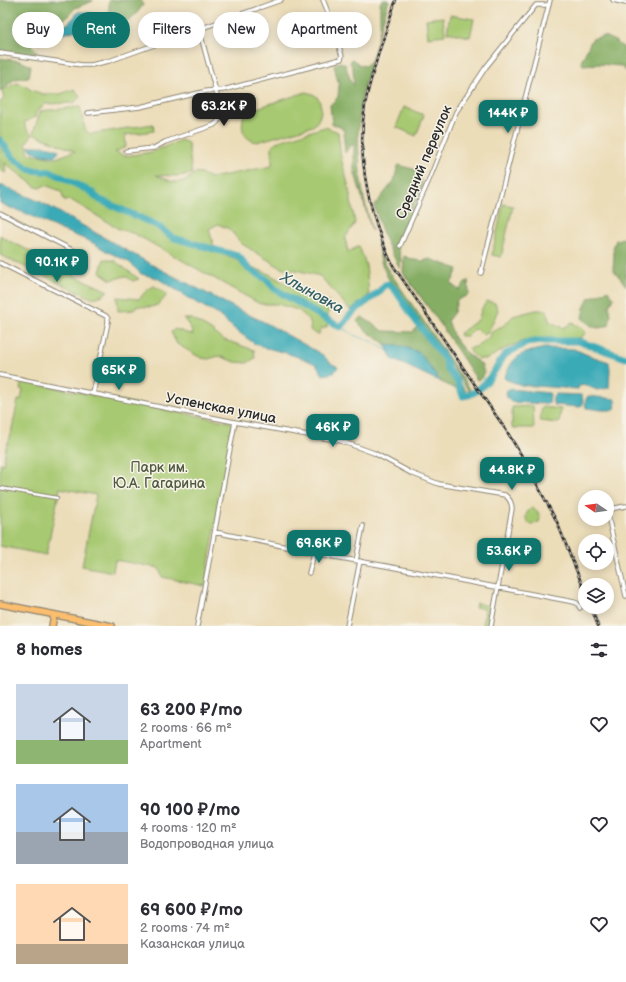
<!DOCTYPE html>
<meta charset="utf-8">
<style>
:root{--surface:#fff;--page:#f7f7f7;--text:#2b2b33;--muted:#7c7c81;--accent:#0f766e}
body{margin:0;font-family:"Balsamiq Sans",sans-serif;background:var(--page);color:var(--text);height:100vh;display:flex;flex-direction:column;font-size:15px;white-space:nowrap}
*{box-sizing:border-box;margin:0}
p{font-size:13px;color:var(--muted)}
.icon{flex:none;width:22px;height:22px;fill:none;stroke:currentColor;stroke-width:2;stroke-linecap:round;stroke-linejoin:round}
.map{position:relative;height:626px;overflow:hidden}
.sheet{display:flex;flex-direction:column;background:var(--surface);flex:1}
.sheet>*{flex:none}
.hud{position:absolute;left:12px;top:12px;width:400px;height:36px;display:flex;gap:8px}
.needle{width:26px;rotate:283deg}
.tools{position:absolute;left:578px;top:490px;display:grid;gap:8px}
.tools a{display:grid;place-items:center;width:36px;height:36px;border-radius:50%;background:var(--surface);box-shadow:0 2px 10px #0003;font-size:20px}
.price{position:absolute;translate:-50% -34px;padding:0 9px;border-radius:8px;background:var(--accent);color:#fff;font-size:13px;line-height:26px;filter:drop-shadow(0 1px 2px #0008)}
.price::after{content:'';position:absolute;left:50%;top:24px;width:12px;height:9px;margin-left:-6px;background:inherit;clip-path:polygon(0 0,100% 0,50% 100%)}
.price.current{background:#222;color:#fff}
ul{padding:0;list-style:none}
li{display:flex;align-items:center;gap:12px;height:100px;padding:0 16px}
li span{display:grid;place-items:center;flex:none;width:112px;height:80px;border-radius:0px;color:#555}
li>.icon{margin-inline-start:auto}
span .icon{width:48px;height:48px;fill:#fffc;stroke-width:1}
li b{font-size:17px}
h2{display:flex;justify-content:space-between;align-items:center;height:48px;padding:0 16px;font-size:17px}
.pill{padding:0 14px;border-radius:18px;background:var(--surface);box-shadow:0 2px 10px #0003;font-size:14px;line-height:36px}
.pill.current{background:var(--accent);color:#fff}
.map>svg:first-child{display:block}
.green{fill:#a7c971;stroke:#697a4e}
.forest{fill:#85ad63;stroke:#586c47}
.water{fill:#3aaab7;stroke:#326a71}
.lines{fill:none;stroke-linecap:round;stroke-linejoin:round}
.stream{stroke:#3aaab7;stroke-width:1}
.river{stroke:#3aaab7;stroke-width:7}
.pedestrian-casing{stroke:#8c8472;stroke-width:4.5}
.minor-casing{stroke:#8c8472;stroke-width:5.5}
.primary-casing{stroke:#8c8472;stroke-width:8}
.pedestrian{stroke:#fff;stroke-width:2.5}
.minor{stroke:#fff;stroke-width:3.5}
.primary{stroke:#fbbd6e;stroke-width:5.5}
.rail-casing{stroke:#2b2b2b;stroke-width:2.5}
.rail{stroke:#f7f3e8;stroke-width:1;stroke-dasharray:3;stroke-linecap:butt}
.labels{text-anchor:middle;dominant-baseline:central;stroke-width:3;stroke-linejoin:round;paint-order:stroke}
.street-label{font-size:14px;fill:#2b2b2b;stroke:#f7f3e8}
.park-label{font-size:14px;fill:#505a40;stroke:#f7f3e8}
.water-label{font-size:15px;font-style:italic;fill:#315e63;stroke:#f7f3e8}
</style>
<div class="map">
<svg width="626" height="626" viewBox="0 0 626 626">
<rect width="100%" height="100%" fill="#f7f3e8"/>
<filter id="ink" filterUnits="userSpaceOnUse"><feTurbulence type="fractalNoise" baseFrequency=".025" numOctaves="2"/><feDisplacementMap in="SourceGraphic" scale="8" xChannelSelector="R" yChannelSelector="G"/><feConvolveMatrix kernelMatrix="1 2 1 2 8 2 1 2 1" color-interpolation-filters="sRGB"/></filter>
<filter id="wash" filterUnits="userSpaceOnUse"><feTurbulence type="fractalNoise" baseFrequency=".012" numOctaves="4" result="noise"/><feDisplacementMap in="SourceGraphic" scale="16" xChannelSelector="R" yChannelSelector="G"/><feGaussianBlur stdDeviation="0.9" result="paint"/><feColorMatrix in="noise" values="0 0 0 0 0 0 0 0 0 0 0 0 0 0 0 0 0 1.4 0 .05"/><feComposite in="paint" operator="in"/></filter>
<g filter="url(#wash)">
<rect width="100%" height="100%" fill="#ecddb9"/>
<path class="green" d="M450,15L474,19L470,37L447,32Z
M443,17L445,35L428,37L426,19Z
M17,83L24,85L31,90L43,94H60L75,89L80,97L74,103L45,104L36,112L35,117L24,123L26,128L32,135L26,143L29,154L56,158L75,151L33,134L40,111L80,107L85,129L90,134L153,124L154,131L125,135L126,147L115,152L125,156L152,152L181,140L188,143L192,174L177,176L156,175L173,182L185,181L197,172L211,178L272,166V146L276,142L325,127L338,132L341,158L348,184L355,223L345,238L348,252L359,246L366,265L369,295L350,310L320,276L296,270L283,269L242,244L229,229L218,224L209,229L214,247L226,256L269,274L304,294L329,303L327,327L322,329L320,328L319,334C315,334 313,333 310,330L311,324L309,321L305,316L298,310L277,304H260L135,234L117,228L71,200L65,201L63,198L61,191L45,185L40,188L36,187L5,163L6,173L0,170V102L4,99L2,90Z
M306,92C308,93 311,93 313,94C321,98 323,110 319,118C318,121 315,124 313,126L257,142C241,139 240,125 245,112Z
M404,107L424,115L416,136L396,127Z
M503,204L513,206L501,257L492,255Z
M0,235L9,241L28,250L49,264L108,291C103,296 98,297 91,298L0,255Z
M104,259L115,261L139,279L133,281L125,276L111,280L100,272Z
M154,286L167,294C159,308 152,308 137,306L133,310L118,311L117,297L139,299L147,290Z
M487,301L495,303L498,310L488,333L483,335L478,330L474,329L467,336H460L459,334L479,319L481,310Z
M536,310H547L549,321L563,328L572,323L579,326L586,332L582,337L572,340L528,339L506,348L487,359H479L472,354L469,348L476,347L489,337L493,330L503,326L513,316Z
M184,319H192L211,330L222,339L254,350L255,358L247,363L235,362L219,356L208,359L201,358L177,344L171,332L175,329L193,335L190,327Z
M22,381L230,422L233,425L205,586L162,577L159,568L115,560L113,572L82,566L96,495L60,488L46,555L0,546V463L3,464L6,447L10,438L18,400H21L23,390L20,389Z
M533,406L534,428H512V407Z
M542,407L561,409L559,423L540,421Z
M532,508C537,511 542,516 539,522L532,525C523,521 525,512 532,508Z
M477,603L492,607L488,626L484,625C482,622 483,620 484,617C485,614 484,612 485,609L475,607L476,604Z"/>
<path class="forest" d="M0,0H93V1L75,8L66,18L59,22L48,23L38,28L33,37L31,45L38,52L31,55L0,51Z
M109,0H140L143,5C135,17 124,28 109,17Z
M382,0H389L363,90L360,109L358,134L360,175L364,199L372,231L354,170V144L349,147L345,153L344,140V131L340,127L332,124L330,105L338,97L339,86L334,65L340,62L345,64L351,82L354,85L353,68L350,63L352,59L360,65L365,66L371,61L375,50L380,28V4Z
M604,36L615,41L624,48L626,61L625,71L621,66L610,65L600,64L583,65L581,62L592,39Z
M0,58L20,61L31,66L29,77L15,79L0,91Z
M398,165L420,171L422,187L397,245L401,259L400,269L384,237L374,206L394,181Z
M624,238L626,239V286L624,283L613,269L614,255L613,248L616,240Z
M378,245L383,258L389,271L470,389L469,391L399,291L388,278L381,262Z
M404,256L414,260L422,261L430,259L458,269L451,284L459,290L468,280L469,295L457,300L454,312L448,320L454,338L467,354L481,364L484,372L482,378L477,380L439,322L403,273Z
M608,290L614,298L609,306L611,315L609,325C596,331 592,327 582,318L584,308L589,298L600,294Z
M362,317L383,331L413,332L418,325L466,391H461L441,382L420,353L405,347L385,344L364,329L357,321Z"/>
<path class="water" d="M78,12H84L92,13L94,20L77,30L55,36L39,44L35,38C45,24 54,30 67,24C71,21 75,16 78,12Z
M33,146C42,146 51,146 59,150L58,153L55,156C43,155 38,156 28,147Z
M0,185L41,202L156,267L243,312L266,323L323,355L329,362L338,367L334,373L323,375L316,364L301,358L286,353L263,347L255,344L237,331L217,314L188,298L178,291L157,278L141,274L129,262L106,251L95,244L82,238L61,230L25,213L8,207L0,203Z
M385,344L405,347L420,353L441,382L392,359Z
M545,348L574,349L588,355L609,362L610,369L609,388L597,390L585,385L579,386L578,389L521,385L507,380L504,378C515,353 519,354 545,348Z
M510,389L549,393L550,394L549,403L546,404L511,402C507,399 505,395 507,390Z
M555,394L581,395L583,400L582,406L580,407L554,405C552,402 552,396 555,394Z
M588,396L615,399L616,400L615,410H601L586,408L585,403L587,397Z"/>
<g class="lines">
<path class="stream" d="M340,327L356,336L371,341L388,351"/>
<path class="river" d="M0,140L14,159L22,164L27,168L32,170L52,172L93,193L95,196L100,200L156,225L174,238L238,256L241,259L244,264L249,269L266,279L274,288L283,294L340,327L354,311L378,293L385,285L389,284L396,291L416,321L446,361L447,368L457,381L463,396C481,395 495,371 503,357L506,354L529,342L534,341H578L626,358"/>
</g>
</g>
<g filter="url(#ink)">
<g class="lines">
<defs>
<path id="pedestrian" d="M0,488L57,498"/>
<path id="minor" d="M613,0L626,3
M0,53L82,65H91L109,61L281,0
M88,113L140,107L207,91L223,90L341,59L342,56C336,37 331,18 323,0
M126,151L154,148L165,142L214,125C219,122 221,117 221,110L199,29
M0,213L80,254
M400,246L429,180L456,112L486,67L536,5H549
M0,263L106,316L108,319V322L93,394
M481,273L550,0
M0,375L235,422L341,441L374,453L411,473L439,484L505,495C510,499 512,503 512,509L491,626
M626,506L615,508L609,511L608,516L626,596
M215,532L335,557L386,566L417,572L574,602L577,603L580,608
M356,561L363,526
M309,573L314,553
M197,626L235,422
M347,626L360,561"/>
<path id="primary" d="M0,604L112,626
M52,626L54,615"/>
</defs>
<use href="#pedestrian" class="pedestrian-casing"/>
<use href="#minor" class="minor-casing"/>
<use href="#primary" class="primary-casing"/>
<use href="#pedestrian" class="pedestrian"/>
<use href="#minor" class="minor"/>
<use href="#primary" class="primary"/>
<defs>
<path id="rail" d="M396,0C390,17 385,35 379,52C374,70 368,87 365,105C359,141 363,178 373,213C379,232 384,250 394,267L506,430L523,458L557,522L585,592
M591,607L598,626"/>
</defs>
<use href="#rail" class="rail-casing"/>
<use href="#rail" class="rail"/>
</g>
</g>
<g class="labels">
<g class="street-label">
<text transform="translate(424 162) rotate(-67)">Средний переулок</text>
<text transform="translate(221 408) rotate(11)">Успенская улица</text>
</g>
<g class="park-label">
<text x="159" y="467">Парк им.<tspan x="159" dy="16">Ю.А. Гагарина</tspan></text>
</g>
<g class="water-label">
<text transform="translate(312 293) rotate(29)">Хлыновка</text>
</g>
</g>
</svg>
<div class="tools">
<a><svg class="needle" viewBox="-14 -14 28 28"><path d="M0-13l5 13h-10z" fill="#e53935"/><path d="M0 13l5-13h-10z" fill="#7c7c81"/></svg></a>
<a><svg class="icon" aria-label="locate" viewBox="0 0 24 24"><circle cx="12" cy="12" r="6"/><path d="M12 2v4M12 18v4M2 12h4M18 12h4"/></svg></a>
<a><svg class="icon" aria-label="layers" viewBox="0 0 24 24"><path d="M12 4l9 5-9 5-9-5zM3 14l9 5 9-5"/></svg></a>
</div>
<b class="price current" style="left:224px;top:127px">63.2K ₽</b>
<b class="price" style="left:508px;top:134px">144K ₽</b>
<b class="price" style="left:57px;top:283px">90.1K ₽</b>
<b class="price" style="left:119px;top:391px">65K ₽</b>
<b class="price" style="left:333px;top:448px">46K ₽</b>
<b class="price" style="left:512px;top:491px">44.8K ₽</b>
<b class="price" style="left:319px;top:564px">69.6K ₽</b>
<b class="price" style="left:509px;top:572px">53.6K ₽</b>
<div class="hud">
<a class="pill">Buy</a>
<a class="pill current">Rent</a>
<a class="pill">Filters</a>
<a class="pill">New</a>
<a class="pill">Apartment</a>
</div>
</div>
<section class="sheet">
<h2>8 homes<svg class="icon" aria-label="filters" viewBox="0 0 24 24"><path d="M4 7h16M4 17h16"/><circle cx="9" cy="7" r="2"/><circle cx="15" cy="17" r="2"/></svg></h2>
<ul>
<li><span style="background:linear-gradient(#c9d6e8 70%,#8fb573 0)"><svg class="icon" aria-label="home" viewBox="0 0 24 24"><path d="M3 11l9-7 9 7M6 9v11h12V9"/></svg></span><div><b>63 200 ₽/mo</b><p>2 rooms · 66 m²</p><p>Apartment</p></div><svg class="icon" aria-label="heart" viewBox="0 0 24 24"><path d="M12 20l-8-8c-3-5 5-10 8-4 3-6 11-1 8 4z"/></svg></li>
<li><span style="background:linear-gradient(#a9c7e8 60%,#9aa5b1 0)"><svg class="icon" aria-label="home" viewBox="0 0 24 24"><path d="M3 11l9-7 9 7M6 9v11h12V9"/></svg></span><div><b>90 100 ₽/mo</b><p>4 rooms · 120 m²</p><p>Водопроводная улица</p></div><svg class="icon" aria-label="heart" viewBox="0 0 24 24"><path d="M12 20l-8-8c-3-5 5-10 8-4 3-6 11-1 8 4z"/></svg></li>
<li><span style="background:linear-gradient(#ffd9b3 75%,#b9a48a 0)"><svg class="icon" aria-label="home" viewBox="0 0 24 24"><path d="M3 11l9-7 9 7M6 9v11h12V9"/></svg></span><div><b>69 600 ₽/mo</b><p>2 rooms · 74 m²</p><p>Казанская улица</p></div><svg class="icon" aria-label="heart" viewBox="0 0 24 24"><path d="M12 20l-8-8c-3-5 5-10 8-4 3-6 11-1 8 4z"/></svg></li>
</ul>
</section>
